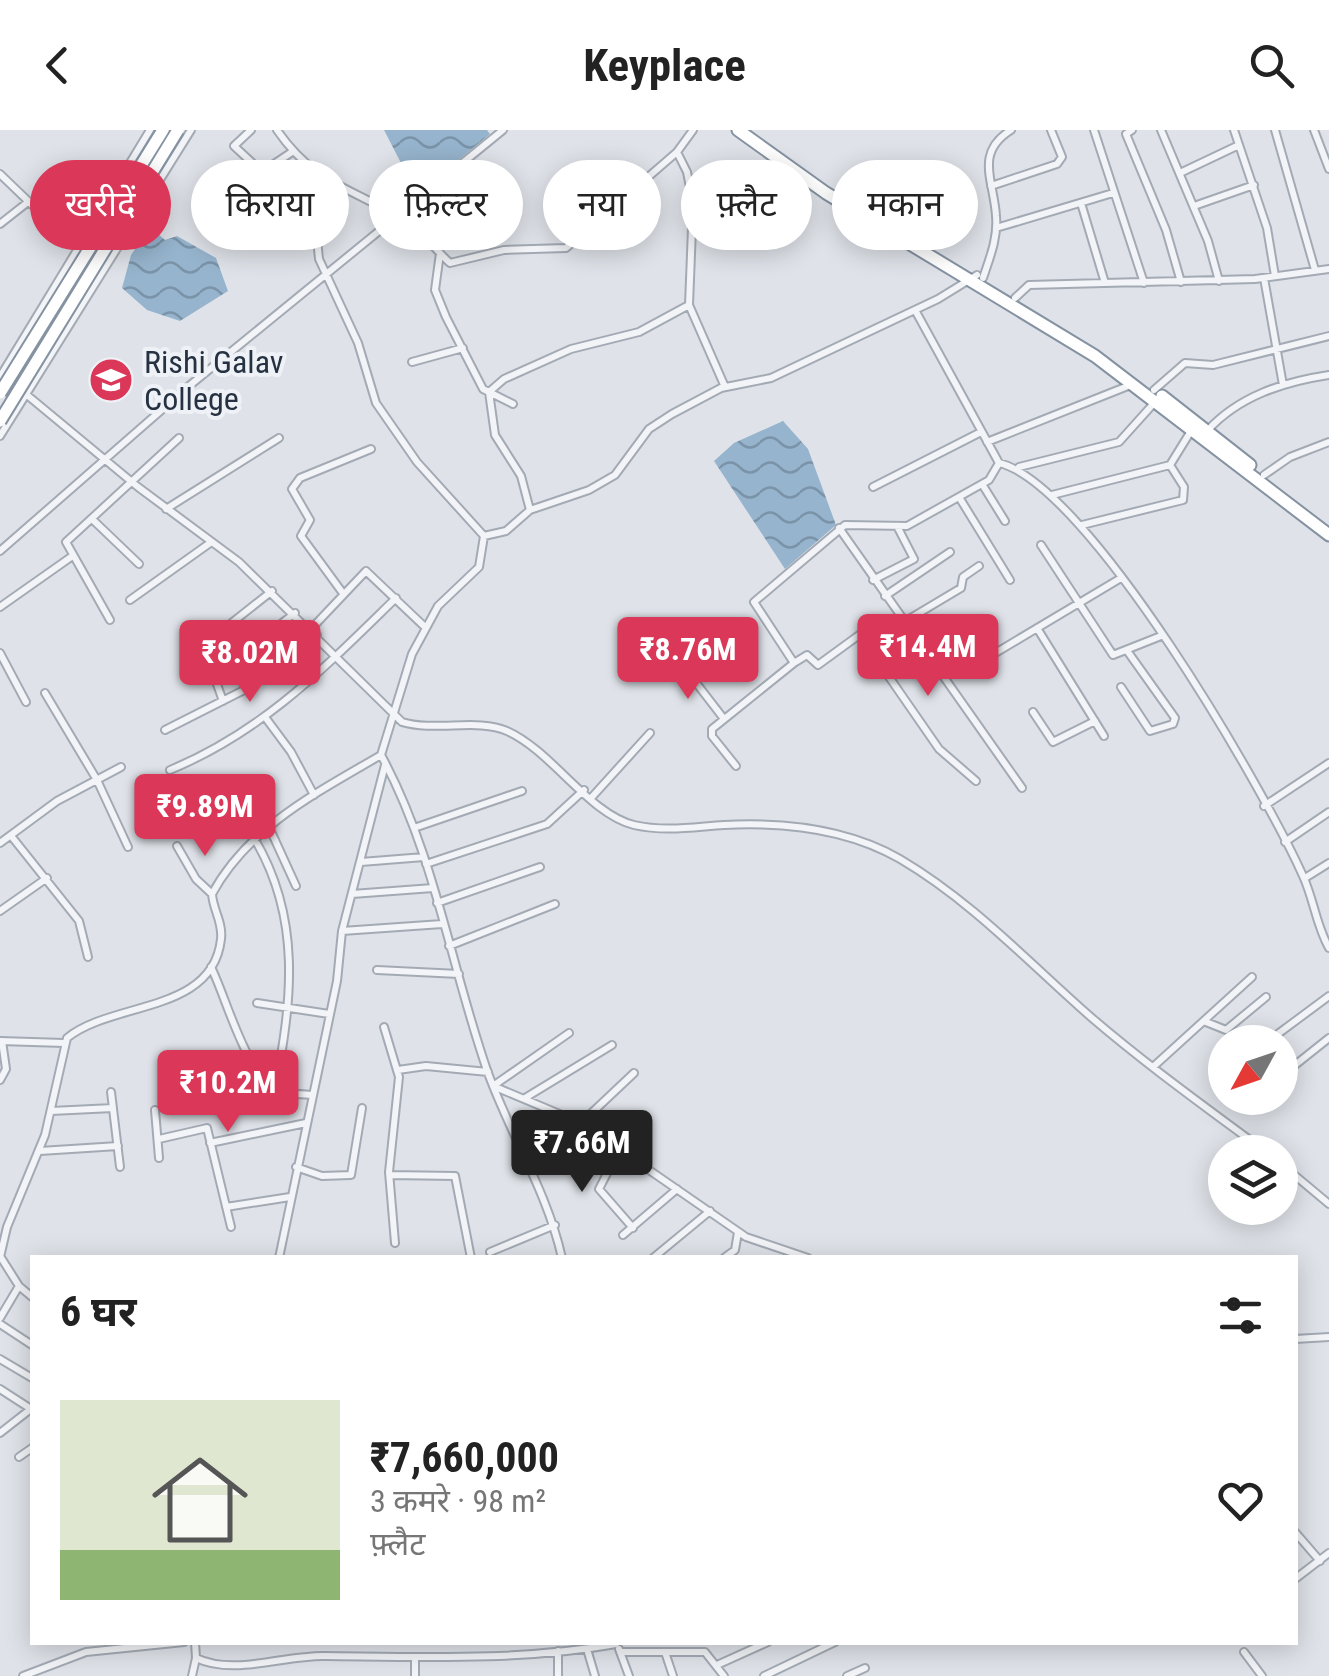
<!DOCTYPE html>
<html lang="hi">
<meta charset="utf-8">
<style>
:root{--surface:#fff;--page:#f6f6f6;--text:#222;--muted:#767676;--accent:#db3759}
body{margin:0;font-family:"Roboto Condensed","Noto Sans Devanagari",sans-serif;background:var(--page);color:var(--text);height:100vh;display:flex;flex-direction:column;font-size:38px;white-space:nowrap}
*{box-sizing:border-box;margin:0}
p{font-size:32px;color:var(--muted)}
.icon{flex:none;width:55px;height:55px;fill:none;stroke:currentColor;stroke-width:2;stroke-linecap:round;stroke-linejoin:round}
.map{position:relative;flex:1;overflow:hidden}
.sheet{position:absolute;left:30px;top:1125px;width:1268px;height:390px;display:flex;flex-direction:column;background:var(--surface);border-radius:0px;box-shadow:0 5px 25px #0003}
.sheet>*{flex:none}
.hud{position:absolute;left:30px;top:30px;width:1270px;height:90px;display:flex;gap:20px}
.needle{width:65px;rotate:230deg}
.fabs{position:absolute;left:1208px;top:895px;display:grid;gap:20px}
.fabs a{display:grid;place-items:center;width:90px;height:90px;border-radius:50%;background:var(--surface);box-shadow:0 5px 25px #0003;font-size:50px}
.price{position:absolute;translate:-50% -85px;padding:0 22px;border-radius:10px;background:var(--accent);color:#fff;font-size:32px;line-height:65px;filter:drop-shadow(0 2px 5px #0008)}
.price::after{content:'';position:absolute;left:50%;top:60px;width:30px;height:22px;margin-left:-15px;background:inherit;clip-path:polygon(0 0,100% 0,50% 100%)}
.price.current{background:#222;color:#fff}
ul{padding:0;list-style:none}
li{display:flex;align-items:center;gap:30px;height:250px;padding:0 30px}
li span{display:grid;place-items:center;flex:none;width:280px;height:200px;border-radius:0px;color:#555}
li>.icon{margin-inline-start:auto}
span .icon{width:120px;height:120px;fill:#fffc;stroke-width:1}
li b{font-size:42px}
h2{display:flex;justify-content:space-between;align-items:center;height:120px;padding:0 30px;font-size:42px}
.chip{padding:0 35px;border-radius:45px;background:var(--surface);box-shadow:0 5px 25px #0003;font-size:35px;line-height:90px}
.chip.current{background:var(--accent);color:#fff}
header{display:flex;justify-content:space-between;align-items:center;height:130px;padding:0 30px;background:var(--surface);font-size:45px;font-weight:700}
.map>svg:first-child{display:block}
.water{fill:url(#water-waves)}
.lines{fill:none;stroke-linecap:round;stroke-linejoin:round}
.street-casing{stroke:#a4aab4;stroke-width:10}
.highway-casing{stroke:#8592a1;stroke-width:15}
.street{stroke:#f2f4f7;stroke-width:6}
.highway{stroke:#fff;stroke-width:11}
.highway-bridge-casing{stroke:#8592a1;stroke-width:15;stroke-linecap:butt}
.highway-bridge{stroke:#fff;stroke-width:11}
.labels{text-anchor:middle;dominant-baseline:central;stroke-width:8;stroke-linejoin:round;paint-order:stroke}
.poi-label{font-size:32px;fill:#263242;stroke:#eef2f7;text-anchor:start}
</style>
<header><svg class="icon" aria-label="back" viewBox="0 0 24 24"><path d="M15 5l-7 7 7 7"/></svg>Keyplace<svg class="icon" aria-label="search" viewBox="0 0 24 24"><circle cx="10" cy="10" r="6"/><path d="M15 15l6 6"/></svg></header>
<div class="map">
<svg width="1329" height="1546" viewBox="0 0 1329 1546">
<defs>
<pattern id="water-waves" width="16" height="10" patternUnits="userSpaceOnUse" patternTransform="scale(2.5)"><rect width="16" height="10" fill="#96b4cd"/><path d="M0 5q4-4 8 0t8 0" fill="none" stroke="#7a93a8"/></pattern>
</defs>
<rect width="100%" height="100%" fill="#dfe3e9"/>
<path class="water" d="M384,0H487L490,4L417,64Z
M150,97L165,110L177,106L216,128L228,161L180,191L147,180L122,158L131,125Z
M783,291L808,319L836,395L785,439L714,331L734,313Z"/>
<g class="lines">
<defs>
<path id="street" d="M251,0L234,16L262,42L292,22
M277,0C314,54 352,58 404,90C422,100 434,119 450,133L504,120L566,118L677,22
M693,0L677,22L687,42L693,73L689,175L725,257
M1094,0L1144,153
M1132,0L1126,4L1166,100L1181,152
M1161,0L1208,111L1219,151
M1234,0L1267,98L1275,146
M1275,0L1315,140
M1314,0L1329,39
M310,39L319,129L358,213L376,273L417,332L484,406L479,437L438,476L412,524L381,625C435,724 451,838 488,943C511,1006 547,1061 562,1128
M1180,43L1239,15
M0,44L78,119
M991,56L1057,34L1062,27L1051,0
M1081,73L1105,153
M1194,76L1254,55
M0,94L28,72
M996,98L1113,63
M440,123L435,160L446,187L483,259L513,274
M983,148C990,127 998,108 996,86C994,51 974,23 1011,0
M1264,148L1283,255
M1015,168L1029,155L1255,149L1329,139
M915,180L999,333C1088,354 1264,659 1303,746C1314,770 1316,795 1329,818
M412,232L463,218
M0,247L150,0
M1,259L27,265L138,357L239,432L402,592C435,602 478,588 507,601C552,621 589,684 634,695C665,702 693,697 724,695C783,692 848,699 900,729C973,772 1029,833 1092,888C1148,936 1207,978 1266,1022
M1154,260L1185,233L1213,235L1329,206
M1207,301C1239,266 1283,252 1329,245
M0,306L191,0
M987,312L1133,254
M1019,337L1119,312L1155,272
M1264,345L1290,327L1329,312
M982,354L1005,391
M873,357L981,302
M1052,365L1170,335L1191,301
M959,367L1010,450
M166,379L279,308
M530,380L521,346L495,305L489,262L504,249L571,219L639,202L689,175
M92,389L139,434
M1082,395L1183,370L1184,357L1170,335
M839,398L1022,658
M484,406L506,401L530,380L589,360L615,345L649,299L672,284L721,258L771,248L938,169L977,145
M1041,415L1113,525L1161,506
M0,421L189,256L503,0
M873,450L914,429L897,396
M342,462L301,406L310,390L292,359L300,348L371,319
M885,466L950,422
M130,470L210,413
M0,477L71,427
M110,490L66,412L179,308
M877,492L818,535L807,525L794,533L754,472L845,395L907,396L989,350L999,333
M904,492L961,458L963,447L979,436
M1037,498L1104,606
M311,499L366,441L426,498
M860,505L939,619L976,651
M925,520L965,496
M195,522L272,461
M0,523L26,572
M992,525L1121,448
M680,532L724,589
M1121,557L1150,601L1173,594L1175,588L1128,522
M45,563L97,650L128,717
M223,571L214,546L295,483
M1033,582L1053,612L1095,591
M265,587L291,622L314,665
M165,600L250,557L317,505
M736,636L712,606V599L794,533
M170,640C264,601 325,537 396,468
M216,665L248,651L296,756
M592,667L650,603
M1264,676L1329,633
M414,698L522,661
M12,707L79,791L88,827
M254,708C302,788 292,871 275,959
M1285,712L1329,682
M0,713L57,671L121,637
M177,716L196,749L212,764
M361,732L424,727
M426,734L547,694L584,660
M1305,748L1329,733
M352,764L433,758
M437,773L540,737
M0,781L47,748
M342,801L442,794
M449,816L555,774
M211,837C227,870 243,935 273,957C283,964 299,964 311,965
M377,840L459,844
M257,873L329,884
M1206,892L1226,900L1266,867
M384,897L399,947L389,1042L395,1113
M569,903L493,956L581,993L746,1107L808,1128
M0,911L64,913
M1267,912L1329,866
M1153,937L1252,847
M398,940L426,936L488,942
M1280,947L1329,908
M0,950L6,939L2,911
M111,962L120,1037
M525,968L612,915
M155,980L159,1028
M51,981L113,978
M581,993L634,943
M159,1009L207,998L231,1097
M210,1013L306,993
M619,1020L599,1059L633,1098
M40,1021L118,1016
M1280,1033L1329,1074
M296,1037L322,1046L351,1045L362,978
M390,1045L455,1046L471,1128
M226,1077L290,1067
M623,1105L677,1059
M490,1122L555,1095
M0,1126L19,1156L32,1167
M0,1127L7,1097L45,1005L67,908C112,871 213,884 221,809C223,792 213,780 212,764C248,697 318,662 381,625
M279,1128L337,851L342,801L385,635
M653,1128L710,1081
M724,1128L735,1120L738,1102
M0,1188L19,1156
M0,1194L32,1215
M1295,1209L1329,1207
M0,1229L32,1248
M0,1259L31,1279
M0,1303L32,1278
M19,1327L32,1318
M1295,1402L1320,1431
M1295,1449L1329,1423
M195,1512L196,1528C234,1546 284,1525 325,1526C422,1527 520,1531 616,1514
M587,1519L595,1546
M619,1519L629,1546
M558,1521V1546
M620,1522H705L724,1546
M665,1522L673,1546
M1244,1522L1262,1546
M415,1531V1546
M717,1535L768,1512
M23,1546L86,1522L184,1512
M192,1546L196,1528
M764,1546L835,1512
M847,1546L865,1538"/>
<path id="highway" d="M738,0L826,63L1095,226L1329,405
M1162,266L1250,335"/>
</defs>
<use href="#street" class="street-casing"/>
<use href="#highway" class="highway-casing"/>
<use href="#street" class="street"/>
<use href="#highway" class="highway"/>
<defs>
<path id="highway-bridge" d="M0,263L163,0
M0,291L178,0"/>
</defs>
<use href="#highway-bridge" class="highway-bridge-casing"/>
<use href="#highway-bridge" class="highway-bridge"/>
</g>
<defs>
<symbol id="university-disc" viewBox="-11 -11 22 22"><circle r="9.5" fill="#db3759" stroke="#eef2f7"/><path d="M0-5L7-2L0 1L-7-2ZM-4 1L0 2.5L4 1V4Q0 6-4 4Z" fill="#fff"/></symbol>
</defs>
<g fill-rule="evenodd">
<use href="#university-disc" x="86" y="225" width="50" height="50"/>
</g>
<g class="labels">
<g class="poi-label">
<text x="144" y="232">Rishi Galav<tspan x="144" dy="37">College</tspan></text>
</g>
</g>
</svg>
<div class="fabs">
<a><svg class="needle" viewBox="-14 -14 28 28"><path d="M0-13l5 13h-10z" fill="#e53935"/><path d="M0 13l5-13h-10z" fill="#767676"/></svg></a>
<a><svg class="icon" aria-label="layers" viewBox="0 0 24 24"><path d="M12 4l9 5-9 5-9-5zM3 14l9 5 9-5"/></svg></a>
</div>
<b class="price" style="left:928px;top:569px">₹14.4M</b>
<b class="price" style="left:688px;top:572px">₹8.76M</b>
<b class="price" style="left:250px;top:575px">₹8.02M</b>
<b class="price" style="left:205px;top:729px">₹9.89M</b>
<b class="price" style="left:228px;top:1005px">₹10.2M</b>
<b class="price current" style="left:582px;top:1065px">₹7.66M</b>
<div class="hud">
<a class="chip current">खरीदें</a>
<a class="chip">किराया</a>
<a class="chip">फ़िल्टर</a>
<a class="chip">नया</a>
<a class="chip">फ़्लैट</a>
<a class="chip">मकान</a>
</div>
<section class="sheet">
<h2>6 घर<svg class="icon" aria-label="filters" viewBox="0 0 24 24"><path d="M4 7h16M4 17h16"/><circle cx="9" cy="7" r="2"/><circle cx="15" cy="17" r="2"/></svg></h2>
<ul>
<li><span style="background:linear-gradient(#dfe7d0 75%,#8fb573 0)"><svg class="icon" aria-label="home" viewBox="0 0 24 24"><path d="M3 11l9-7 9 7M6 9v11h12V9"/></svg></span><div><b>₹7,660,000</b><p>3 कमरे · 98 m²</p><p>फ़्लैट</p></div><svg class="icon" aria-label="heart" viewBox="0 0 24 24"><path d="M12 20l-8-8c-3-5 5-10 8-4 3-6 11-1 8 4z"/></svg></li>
</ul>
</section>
</div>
